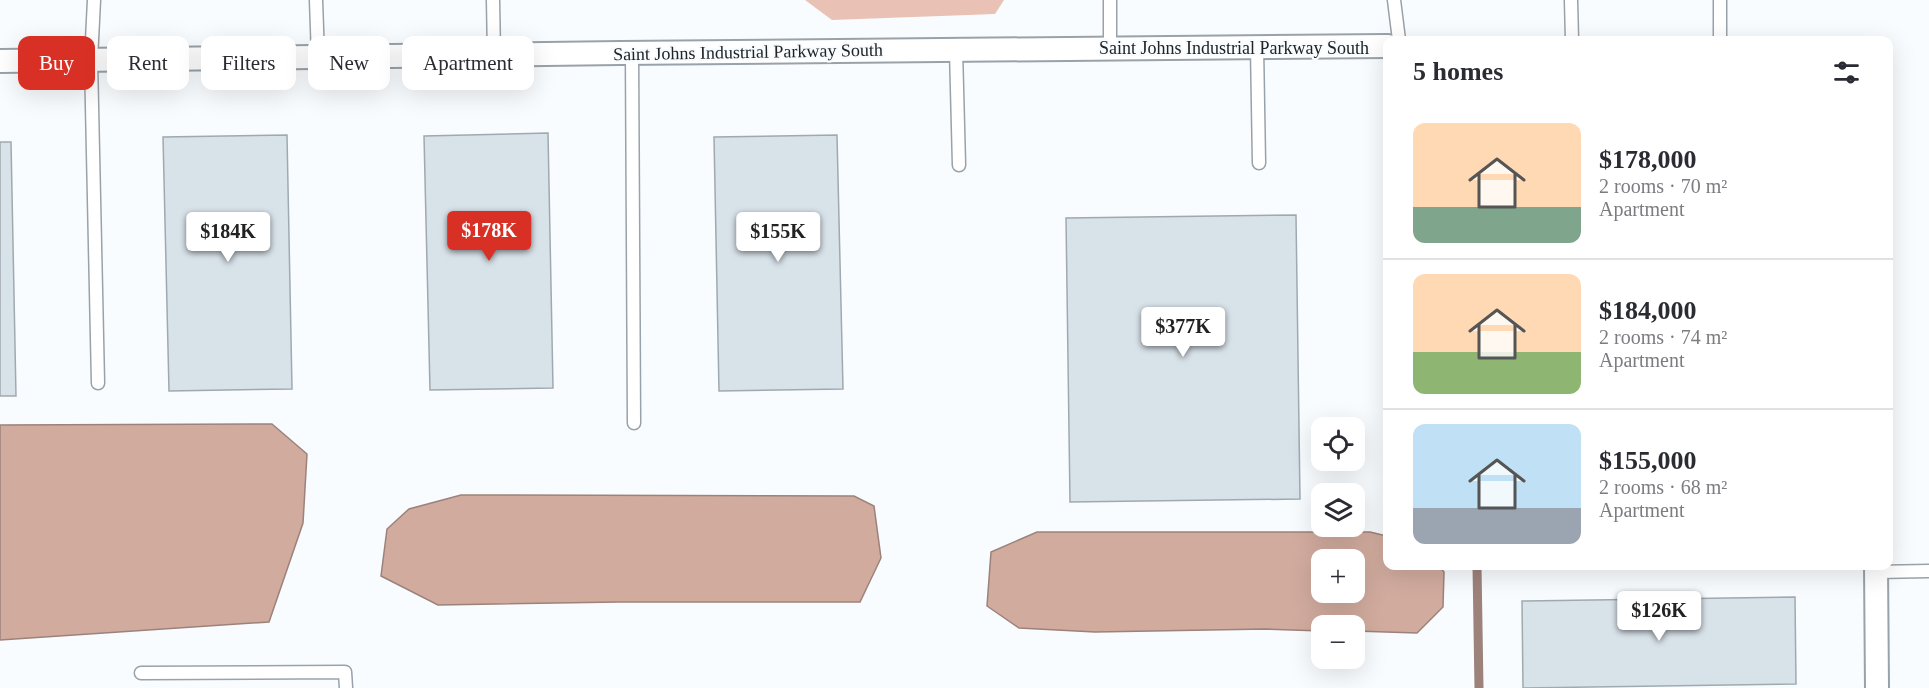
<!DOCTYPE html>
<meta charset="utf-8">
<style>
:root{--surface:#fff;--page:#f7f7f7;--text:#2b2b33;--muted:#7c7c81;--line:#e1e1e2;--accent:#d93025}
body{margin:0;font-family:Georgia,serif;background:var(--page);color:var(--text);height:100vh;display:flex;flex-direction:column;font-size:22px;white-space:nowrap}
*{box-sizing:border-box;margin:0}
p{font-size:20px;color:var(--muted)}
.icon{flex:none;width:33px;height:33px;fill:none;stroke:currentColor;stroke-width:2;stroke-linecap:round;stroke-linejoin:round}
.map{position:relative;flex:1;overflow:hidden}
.drawer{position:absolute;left:1383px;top:36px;width:510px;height:534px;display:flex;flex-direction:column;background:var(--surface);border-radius:12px;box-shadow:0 6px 24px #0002}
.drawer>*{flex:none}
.top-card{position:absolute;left:18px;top:36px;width:570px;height:54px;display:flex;gap:12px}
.tools{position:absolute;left:1311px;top:417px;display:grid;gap:12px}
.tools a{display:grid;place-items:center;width:54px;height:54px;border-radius:12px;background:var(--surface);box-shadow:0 6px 24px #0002;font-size:30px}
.price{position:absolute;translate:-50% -51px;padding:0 14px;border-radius:6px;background:#fff;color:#222;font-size:20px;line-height:39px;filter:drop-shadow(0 2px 3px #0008)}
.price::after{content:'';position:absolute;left:50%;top:36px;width:18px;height:14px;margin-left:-9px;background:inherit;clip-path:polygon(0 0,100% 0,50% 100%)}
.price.selected{background:var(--accent);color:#fff}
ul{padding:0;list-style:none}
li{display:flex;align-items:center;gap:18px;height:150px;padding:0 30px}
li+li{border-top:2px solid var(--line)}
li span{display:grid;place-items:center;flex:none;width:168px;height:120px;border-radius:12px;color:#555}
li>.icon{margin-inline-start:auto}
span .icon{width:72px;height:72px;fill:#fffc;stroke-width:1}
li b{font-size:26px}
h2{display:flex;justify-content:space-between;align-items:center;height:72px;padding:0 30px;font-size:26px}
.tag{padding:0 21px;border-radius:12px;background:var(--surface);box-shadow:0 6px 24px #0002;font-size:21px;line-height:54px}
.tag.selected{background:var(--accent);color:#fff}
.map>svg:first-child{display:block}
.forest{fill:#e9c2b5}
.water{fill:#d1ab9e;stroke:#9c827a;stroke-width:1.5;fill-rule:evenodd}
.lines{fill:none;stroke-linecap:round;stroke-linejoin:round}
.stream{stroke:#9c827a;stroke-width:9}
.building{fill:#d8e2e9;stroke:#a0a9b0;stroke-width:1.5}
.service-casing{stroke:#99a2a9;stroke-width:15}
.minor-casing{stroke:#99a2a9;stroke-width:26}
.service{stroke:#fff;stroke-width:12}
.minor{stroke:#fff;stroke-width:22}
.labels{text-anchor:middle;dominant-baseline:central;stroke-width:4.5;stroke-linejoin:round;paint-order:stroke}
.street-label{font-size:18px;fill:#202426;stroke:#f8fcff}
</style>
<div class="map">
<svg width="1929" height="688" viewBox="0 0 1929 688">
<rect width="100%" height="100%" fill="#f8fcff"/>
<path class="forest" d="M805,0H1004L995,14L832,20Z"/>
<path class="water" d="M272,424L307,454L303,523L269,622L0,640V425Z
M461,495L854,496L874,506L881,558L860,602H618L438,605L381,576L387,529L409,509Z
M1037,532H1370L1387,536L1388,566H1439L1444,572L1443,607L1417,633L1355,631L1354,626H1322L1321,631L1266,629L1095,632L1019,628L987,606L991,552ZM1322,560H1354V592H1322Z"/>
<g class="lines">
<path class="stream" d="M1477,566L1479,688"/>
</g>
<path class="building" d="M548,133L553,388L430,390L424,136Z
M287,135L292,389L169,391L163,137Z
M837,135L843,389L719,391L714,137Z
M0,142H11L16,396H0Z
M1296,215L1300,499L1070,502L1066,218Z
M1795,597L1796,684L1523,688L1522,601Z"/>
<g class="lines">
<defs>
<path id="service" d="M94,0L91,60L98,383
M316,0L318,57
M493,0L494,55
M1110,0V49
M1394,0L1399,40
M1571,0L1572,40
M1720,40V0
M1257,47L1259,163
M956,50L959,165
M632,53L634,423
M1876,572L1929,571
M141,673L345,672L346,688"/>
<path id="minor" d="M0,61L620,53L1388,46
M1876,566L1877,688"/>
</defs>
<use href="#service" class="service-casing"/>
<use href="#minor" class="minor-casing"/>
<use href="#service" class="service"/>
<use href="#minor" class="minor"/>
</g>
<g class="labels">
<g class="street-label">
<text x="1234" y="48">Saint Johns Industrial Parkway South</text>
<text transform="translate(748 52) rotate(-1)">Saint Johns Industrial Parkway South</text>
</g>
</g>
</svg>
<div class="tools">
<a><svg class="icon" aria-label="locate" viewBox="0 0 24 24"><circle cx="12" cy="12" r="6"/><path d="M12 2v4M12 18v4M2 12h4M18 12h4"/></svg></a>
<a><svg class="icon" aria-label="layers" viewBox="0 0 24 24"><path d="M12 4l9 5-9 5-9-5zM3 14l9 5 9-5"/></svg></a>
<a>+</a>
<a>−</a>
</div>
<b class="price selected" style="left:489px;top:262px">$178K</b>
<b class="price" style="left:228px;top:263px">$184K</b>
<b class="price" style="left:778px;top:263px">$155K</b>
<b class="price" style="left:1183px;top:358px">$377K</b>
<b class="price" style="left:1659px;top:642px">$126K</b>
<div class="top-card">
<a class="tag selected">Buy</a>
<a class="tag">Rent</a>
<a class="tag">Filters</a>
<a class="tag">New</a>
<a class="tag">Apartment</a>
</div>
<section class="drawer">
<h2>5 homes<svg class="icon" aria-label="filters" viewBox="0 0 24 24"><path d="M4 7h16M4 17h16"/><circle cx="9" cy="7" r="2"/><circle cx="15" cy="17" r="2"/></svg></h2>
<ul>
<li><span style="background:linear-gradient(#ffd9b3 70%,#7fa58c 0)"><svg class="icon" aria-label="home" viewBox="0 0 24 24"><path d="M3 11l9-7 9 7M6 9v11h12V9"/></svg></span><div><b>$178,000</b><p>2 rooms · 70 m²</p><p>Apartment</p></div></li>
<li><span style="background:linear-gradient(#ffd9b3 65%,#8fb573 0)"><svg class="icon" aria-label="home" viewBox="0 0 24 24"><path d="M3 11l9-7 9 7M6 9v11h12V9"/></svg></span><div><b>$184,000</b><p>2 rooms · 74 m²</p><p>Apartment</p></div></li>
<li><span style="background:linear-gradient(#bfe0f5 70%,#9aa5b1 0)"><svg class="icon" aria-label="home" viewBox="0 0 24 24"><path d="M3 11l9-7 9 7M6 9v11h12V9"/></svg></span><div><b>$155,000</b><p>2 rooms · 68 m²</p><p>Apartment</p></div></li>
</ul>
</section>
</div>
